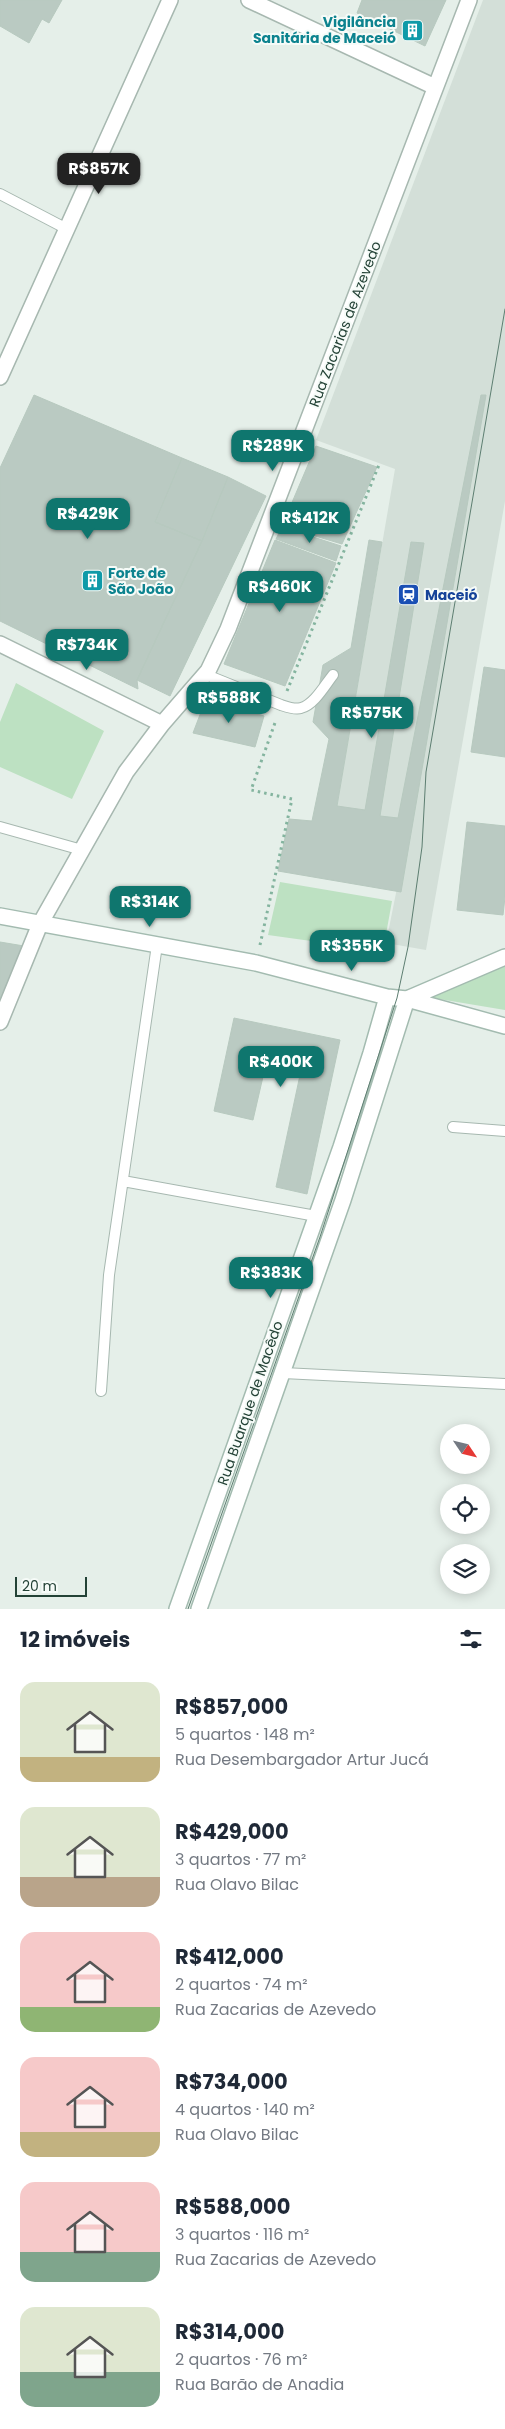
<!DOCTYPE html>
<html lang="pt">
<meta charset="utf-8">
<style>
:root{--surface:#fff;--page:#f6f6f7;--text:#1f2937;--muted:#747a83;--accent:#0f766e}
body{margin:0;font-family:Poppins,sans-serif;background:var(--page);color:var(--text);height:100vh;display:flex;flex-direction:column;font-size:19px;white-space:nowrap}
*{box-sizing:border-box;margin:0}
p{font-size:16px;color:var(--muted)}
.icon{flex:none;width:28px;height:28px;fill:none;stroke:currentColor;stroke-width:2;stroke-linecap:round;stroke-linejoin:round}
.map{position:relative;height:1609px;overflow:hidden}
.sheet{display:flex;flex-direction:column;background:var(--surface);flex:1}
.sheet>*{flex:none}
.needle{width:32px;rotate:125deg}
.tools{position:absolute;left:440px;top:1424px;display:grid;gap:10px}
.tools a{display:grid;place-items:center;width:50px;height:50px;border-radius:50%;background:var(--surface);box-shadow:0 2px 12px #0003;font-size:25px}
.scale{position:absolute;left:15px;bottom:12px;width:72px;box-sizing:border-box;padding-left:5px;border:2px solid #234236;border-top:0;font-size:14px;line-height:18px;white-space:nowrap;color:#234236;-webkit-text-stroke:4px #f6fbf8;paint-order:stroke}
.price{position:absolute;translate:-50% -42px;padding:0 11px;border-radius:10px;background:var(--accent);color:#fff;font-size:16px;line-height:32px;filter:drop-shadow(0 1px 2px #0008)}
.price::after{content:'';position:absolute;left:50%;top:30px;width:15px;height:11px;margin-left:-8px;background:inherit;clip-path:polygon(0 0,100% 0,50% 100%)}
.price.active{background:#222;color:#fff}
ul{padding:0;list-style:none}
li{display:flex;align-items:center;gap:15px;height:125px;padding:0 20px}
li span{display:grid;place-items:center;flex:none;width:140px;height:100px;border-radius:15px;color:#555}
li>.icon{margin-inline-start:auto}
span .icon{width:60px;height:60px;fill:#fffc;stroke-width:1}
li b{font-size:21px}
h2{display:flex;justify-content:space-between;align-items:center;height:60px;padding:0 20px;font-size:21px}
.map>svg:first-child{display:block}
.built{fill:#d3dfd8}
.green{fill:#bde1c2}
.building{fill:#bacac2;stroke:#b7c9bf}
.lines{fill:none;stroke-linecap:round;stroke-linejoin:round}
.lane-casing{stroke:#a7b8b0;stroke-width:12}
.street-casing{stroke:#a7b8b0;stroke-width:18}
.secondary-casing{stroke:#a3bbb0;stroke-width:18}
.path{stroke:#84b49f;stroke-width:3;stroke-dasharray:2.5 4;stroke-linecap:butt}
.lane{stroke:#fff;stroke-width:10}
.street{stroke:#fff;stroke-width:15}
.secondary{stroke:#fff;stroke-width:15}
.tram{stroke:#5d7e71;stroke-width:1}
.labels{text-anchor:middle;dominant-baseline:central;stroke-width:4;stroke-linejoin:round;paint-order:stroke}
.culture-label{font-size:14px;font-weight:bold;fill:#0d838f;stroke:#f6fbf8;text-anchor:end}
.street-label{font-size:14px;fill:#234236;stroke:#f6fbf8}
.transit-label{font-size:14px;font-weight:bold;fill:#164399;stroke:#f6fbf8;text-anchor:start}
</style>
<div class="map">
<svg width="505" height="1609" viewBox="0 0 505 1609">
<rect width="100%" height="100%" fill="#e5efe9"/>
<path class="built" d="M483,0H505V501L426,950L386,943L404,853L329,832L337,806L395,469L316,440Z"/>
<path class="green" d="M16,683L104,731L72,799L0,767V722Z
M280,882L392,901L383,951L268,935Z
M505,960V1010L421,996Z"/>
<path class="building" d="M0,0H62L49,23L42,19L29,43L0,26Z
M362,0H446L425,46L357,13Z
M34,395L182,458L155,522L202,541L137,680L138,689L0,621V468Z
M481,395H486L401,892L278,871L289,819L312,821L329,739L313,722L323,665L351,648L369,540L382,542L337,806L365,810L411,542L424,543L380,816L398,818Z
M316,446L377,467L342,544L282,526Z
M182,458L228,477L202,541L155,522Z
M228,477L266,496L170,696L137,680L202,541Z
M282,527L341,546L336,561L276,539Z
M275,540L336,563L285,686L224,664Z
M484,667L505,670V757L471,752Z
M206,699L264,716L255,747L193,733Z
M467,822L505,826V897L503,915L457,910Z
M0,942L24,946L0,1006Z
M234,1018L340,1040L307,1194L276,1187L300,1075L265,1068L253,1120L214,1111Z"/>
<g class="lines">
<defs>
<path id="lane" d="M0,194L67,229
M204,674L281,705C287,707 295,710 301,708C314,705 325,685 333,675
M0,827L82,850
M453,1127L505,1131
M123,1181L316,1216
M283,1373L505,1384
M101,1391L109,1275L157,945"/>
<path id="street" d="M249,0L435,87
M0,377L170,0
M0,644L162,724
M0,1022L40,924L126,772L162,724L208,671L228,629L469,0"/>
<path id="secondary" d="M0,916L256,963L387,997L407,999L505,1026
M407,999L505,957
M177,1609L341,1147L371,1053L387,997
M199,1609L343,1200L407,999"/>
</defs>
<use href="#lane" class="lane-casing"/>
<use href="#street" class="street-casing"/>
<use href="#secondary" class="secondary-casing"/>
<path class="path" d="M287,691L379,465
M260,945L292,799L251,790L276,720"/>
<use href="#lane" class="lane"/>
<use href="#street" class="street"/>
<use href="#secondary" class="secondary"/>
<path class="tram" d="M188,1609L320,1237L397,998L408,947L422,847L426,772L505,309"/>
</g>
<defs>
<symbol id="building-square" viewBox="-11 -11 22 22"><rect x="-9" y="-9" width="18" height="18" rx="4" fill="#0f9aa8" stroke="#f6fbf8"/><path d="M-4-6H4V6H1V3H-1V6H-4ZM-2.5-4.3h1.7v1.8h-1.7ZM.8-4.3h1.7v1.8H.8ZM-2.5-1h1.7V.8h-1.7ZM.8-1h1.7V.8H.8Z" fill="#fff"/></symbol>
<symbol id="station-square" viewBox="-11 -11 22 22"><rect x="-9" y="-9" width="18" height="18" rx="4" fill="#1a4fb4" stroke="#f6fbf8"/><path d="M-3-6H3Q5-6 5-4V2Q5 4 3 4L4.5 6H3L1.5 4h-3L-3 6H-4.5L-3 4Q-5 4-5 2V-4Q-5-6-3-6ZM-3.5-4v3h7v-3ZM-3.5 1v1.5H-2V1ZM2 1v1.5H3.5V1Z" fill="#fff"/></symbol>
</defs>
<g fill-rule="evenodd">
<use href="#building-square" x="400" y="18" width="25" height="25"/>
<use href="#building-square" x="80" y="568" width="25" height="25"/>
<use href="#station-square" x="396" y="582" width="25" height="25"/>
</g>
<g class="labels">
<g class="culture-label">
<text x="396" y="22">Vigilância<tspan x="396" dy="16">Sanitária de Maceió</tspan></text>
<text x="108" y="573" text-anchor="start">Forte de<tspan x="108" dy="16">São João</tspan></text>
</g>
<g class="street-label">
<text transform="translate(345 324) rotate(-69)">Rua Zacarias de Azevedo</text>
<text transform="translate(250 1403) rotate(-71)">Rua Buarque de Macêdo</text>
</g>
<g class="transit-label">
<text x="425" y="595">Maceió</text>
</g>
</g>
</svg>
<div class="tools">
<a><svg class="needle" viewBox="-14 -14 28 28"><path d="M0-13l5 13h-10z" fill="#e53935"/><path d="M0 13l5-13h-10z" fill="#747a83"/></svg></a>
<a><svg class="icon" aria-label="locate" viewBox="0 0 24 24"><circle cx="12" cy="12" r="6"/><path d="M12 2v4M12 18v4M2 12h4M18 12h4"/></svg></a>
<a><svg class="icon" aria-label="layers" viewBox="0 0 24 24"><path d="M12 4l9 5-9 5-9-5zM3 14l9 5 9-5"/></svg></a>
</div>
<div class="scale">20 m</div>
<b class="price active" style="left:99px;top:195px">R$857K</b>
<b class="price" style="left:273px;top:472px">R$289K</b>
<b class="price" style="left:88px;top:540px">R$429K</b>
<b class="price" style="left:310px;top:544px">R$412K</b>
<b class="price" style="left:280px;top:613px">R$460K</b>
<b class="price" style="left:87px;top:671px">R$734K</b>
<b class="price" style="left:229px;top:724px">R$588K</b>
<b class="price" style="left:372px;top:739px">R$575K</b>
<b class="price" style="left:150px;top:928px">R$314K</b>
<b class="price" style="left:352px;top:972px">R$355K</b>
<b class="price" style="left:281px;top:1088px">R$400K</b>
<b class="price" style="left:271px;top:1299px">R$383K</b>
</div>
<section class="sheet">
<h2>12 imóveis<svg class="icon" aria-label="filters" viewBox="0 0 24 24"><path d="M4 7h16M4 17h16"/><circle cx="9" cy="7" r="2"/><circle cx="15" cy="17" r="2"/></svg></h2>
<ul>
<li><span style="background:linear-gradient(#dfe7d0 75%,#c2b280 0)"><svg class="icon" aria-label="home" viewBox="0 0 24 24"><path d="M3 11l9-7 9 7M6 9v11h12V9"/></svg></span><div><b>R$857,000</b><p>5 quartos · 148 m²</p><p>Rua Desembargador Artur Jucá</p></div></li>
<li><span style="background:linear-gradient(#dfe7d0 70%,#b9a48a 0)"><svg class="icon" aria-label="home" viewBox="0 0 24 24"><path d="M3 11l9-7 9 7M6 9v11h12V9"/></svg></span><div><b>R$429,000</b><p>3 quartos · 77 m²</p><p>Rua Olavo Bilac</p></div></li>
<li><span style="background:linear-gradient(#f6c9c9 75%,#8fb573 0)"><svg class="icon" aria-label="home" viewBox="0 0 24 24"><path d="M3 11l9-7 9 7M6 9v11h12V9"/></svg></span><div><b>R$412,000</b><p>2 quartos · 74 m²</p><p>Rua Zacarias de Azevedo</p></div></li>
<li><span style="background:linear-gradient(#f6c9c9 75%,#c2b280 0)"><svg class="icon" aria-label="home" viewBox="0 0 24 24"><path d="M3 11l9-7 9 7M6 9v11h12V9"/></svg></span><div><b>R$734,000</b><p>4 quartos · 140 m²</p><p>Rua Olavo Bilac</p></div></li>
<li><span style="background:linear-gradient(#f6c9c9 70%,#7fa58c 0)"><svg class="icon" aria-label="home" viewBox="0 0 24 24"><path d="M3 11l9-7 9 7M6 9v11h12V9"/></svg></span><div><b>R$588,000</b><p>3 quartos · 116 m²</p><p>Rua Zacarias de Azevedo</p></div></li>
<li><span style="background:linear-gradient(#dfe7d0 65%,#7fa58c 0)"><svg class="icon" aria-label="home" viewBox="0 0 24 24"><path d="M3 11l9-7 9 7M6 9v11h12V9"/></svg></span><div><b>R$314,000</b><p>2 quartos · 76 m²</p><p>Rua Barão de Anadia</p></div></li>
</ul>
</section>
